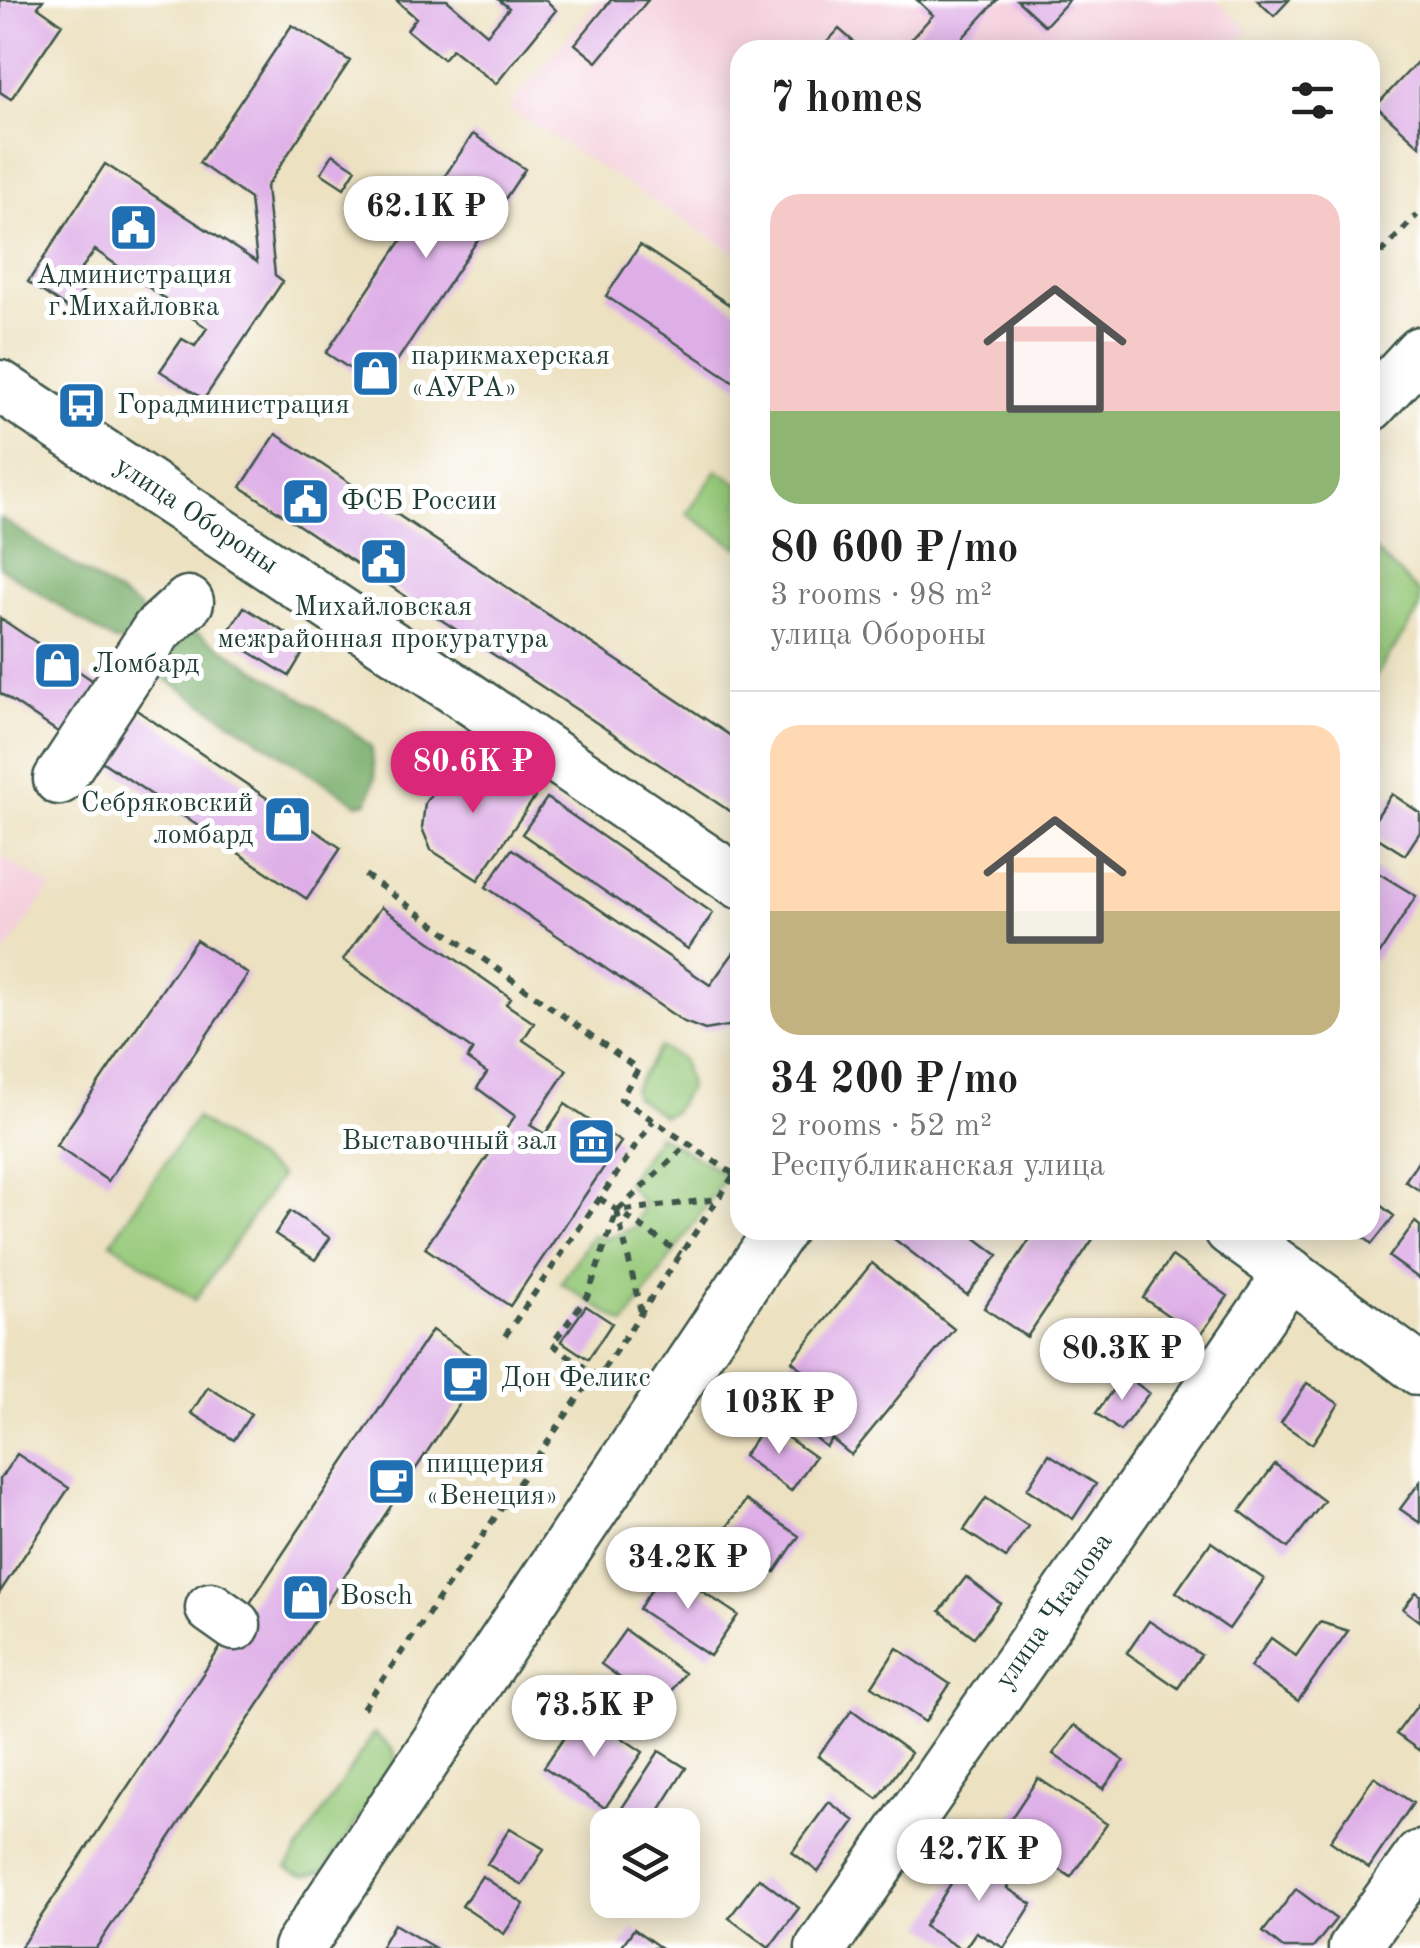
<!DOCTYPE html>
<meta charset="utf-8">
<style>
:root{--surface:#fff;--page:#f6f6f6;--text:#222;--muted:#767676;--line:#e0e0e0;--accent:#db2777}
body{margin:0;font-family:"Old Standard TT",serif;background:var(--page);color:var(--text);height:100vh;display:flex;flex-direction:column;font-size:38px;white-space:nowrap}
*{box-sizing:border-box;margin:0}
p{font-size:32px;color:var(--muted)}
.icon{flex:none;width:55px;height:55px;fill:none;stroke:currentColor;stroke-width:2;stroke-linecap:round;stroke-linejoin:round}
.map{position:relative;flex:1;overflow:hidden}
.panel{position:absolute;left:730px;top:40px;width:650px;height:1200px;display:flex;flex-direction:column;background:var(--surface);border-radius:30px;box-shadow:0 5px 25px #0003}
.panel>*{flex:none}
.buttons{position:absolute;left:590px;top:1808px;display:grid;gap:20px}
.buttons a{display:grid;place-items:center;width:110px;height:110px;border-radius:20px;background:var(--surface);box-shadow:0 5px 25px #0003;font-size:50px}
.price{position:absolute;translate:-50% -85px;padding:0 22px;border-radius:35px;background:#fff;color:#222;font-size:32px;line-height:65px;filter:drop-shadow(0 2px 5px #0008)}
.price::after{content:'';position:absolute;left:50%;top:60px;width:30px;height:22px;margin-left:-15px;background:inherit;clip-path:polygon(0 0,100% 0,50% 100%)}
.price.active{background:var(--accent);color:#fff}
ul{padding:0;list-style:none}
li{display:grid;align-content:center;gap:20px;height:530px;padding:0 40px}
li+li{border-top:2px solid var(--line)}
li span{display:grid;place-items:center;height:310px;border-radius:30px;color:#555}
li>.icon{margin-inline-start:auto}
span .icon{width:180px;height:180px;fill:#fffc;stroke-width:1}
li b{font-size:42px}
h2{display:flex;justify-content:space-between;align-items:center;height:120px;padding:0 40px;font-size:42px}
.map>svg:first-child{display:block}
.built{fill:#f4cfdc}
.green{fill:#96c979;stroke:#5a8356;stroke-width:2.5}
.forest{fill:#78ad69;stroke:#4c754e;stroke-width:2.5}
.building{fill:#deafe7}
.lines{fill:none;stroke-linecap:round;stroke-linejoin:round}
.minor-casing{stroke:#3e5649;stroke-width:55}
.path{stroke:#3e5649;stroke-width:6;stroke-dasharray:8 8;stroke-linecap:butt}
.minor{stroke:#fff;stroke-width:50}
.labels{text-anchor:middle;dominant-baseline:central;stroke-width:10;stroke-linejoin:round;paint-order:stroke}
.poi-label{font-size:28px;fill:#1f3d34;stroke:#fff;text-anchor:start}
.street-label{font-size:28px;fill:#1f3d34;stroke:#fff}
</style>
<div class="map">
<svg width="1420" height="1948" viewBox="0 0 1420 1948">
<rect width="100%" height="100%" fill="#fff"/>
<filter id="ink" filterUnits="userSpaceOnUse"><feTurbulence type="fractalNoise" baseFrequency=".01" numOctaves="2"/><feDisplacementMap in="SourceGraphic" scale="20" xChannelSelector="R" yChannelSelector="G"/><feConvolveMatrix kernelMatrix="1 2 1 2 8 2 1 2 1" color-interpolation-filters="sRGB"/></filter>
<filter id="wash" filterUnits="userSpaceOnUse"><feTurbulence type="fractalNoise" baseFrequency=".0048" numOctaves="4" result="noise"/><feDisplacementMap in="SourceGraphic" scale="40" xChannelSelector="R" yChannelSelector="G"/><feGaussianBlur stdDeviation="2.25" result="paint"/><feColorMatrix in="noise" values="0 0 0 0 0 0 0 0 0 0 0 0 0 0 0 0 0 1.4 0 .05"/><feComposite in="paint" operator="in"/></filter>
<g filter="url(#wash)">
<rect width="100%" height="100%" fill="#ece1c0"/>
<path class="built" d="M598,0H1216L1248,30L1230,50H740V256L508,109Z
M0,855L51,887L0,960Z"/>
<path class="green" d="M717,470L740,485V549L687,514Z
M1370,546L1420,593V609L1370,685Z
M660,1047L682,1059L689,1087L673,1112L663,1116L635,1097L633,1089Z
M196,1118L280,1176L195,1300L111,1242Z
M658,1135L727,1175L625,1324L561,1283L592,1235L606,1239L635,1227L643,1203L626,1183Z
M374,1733L394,1751L396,1764L325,1870C309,1877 301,1877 287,1867Z"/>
<path class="forest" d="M0,518L140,608L142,617L125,642H115L0,567Z
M184,633H198L349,728L371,747L375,777L368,802L358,804L167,680L158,672Z"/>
<g id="blocks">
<path class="building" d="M0,0H43L38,7L62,24L11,99L0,92Z
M396,0H447L487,34L509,8L499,0H546L556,10L496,84L452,49L443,59L407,30L416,18Z
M611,0H648L597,62L575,44Z
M917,0H997L958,43L966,50H901L933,15Z
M1017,0H1069L1045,26Z
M1257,0H1289L1274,16Z
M292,25L350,61L266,187L275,275L283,281L204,399L160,371L182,339L195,346L207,328L95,250L79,272L90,280L70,310L28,282L105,164L257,262L250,199L199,163Z
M839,29L863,50H820Z
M1420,59V146L1376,106Z
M473,134L525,169L379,388L326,353Z
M333,154L356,169L344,188L321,173Z
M640,245L740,312V386L606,296Z
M276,434L740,742V818L241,487Z
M244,607L307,646L289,676L225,637Z
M0,618L341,848L307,899L0,693Z
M483,762L535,797L478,880L431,850L422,828L425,803L441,780L463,765Z
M1392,794L1420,813V832L1405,855L1370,833V827Z
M547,798L713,913L688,949L522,834Z
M512,849L710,985L740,944V1024L705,1030L684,1022L486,887Z
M1370,868L1416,896L1375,961L1370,958Z
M381,907L511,998L506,1004L534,1023L523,1040L567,1070L530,1125L545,1134L565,1104L621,1142L510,1306L425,1248L515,1116L477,1088L487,1073L467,1059L473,1050L343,960Z
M196,940L248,974L108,1181L56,1146Z
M1420,1159V1191L1405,1181Z
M1370,1197L1394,1216L1372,1244L1355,1230H1370Z
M290,1211L330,1238L315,1260L275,1234Z
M1415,1222L1420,1226V1279L1389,1257Z
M893,1230H965L998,1255L967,1295L889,1235Z
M1036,1230H1093L1097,1233L1027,1337L984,1308Z
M1172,1256L1228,1296L1199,1337L1143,1298Z
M872,1263L954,1329L851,1455L832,1439L826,1447L777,1407L805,1372L792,1361Z
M586,1306L612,1323L588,1359L561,1341Z
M432,1330L485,1365L96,1948H20Z
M1124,1374L1149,1393L1120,1431L1096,1413Z
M1307,1383L1339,1404L1312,1444L1281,1423Z
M208,1387L251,1414L234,1440L191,1413Z
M767,1423L815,1457L791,1491L743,1456Z
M17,1454L69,1488L0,1592V1479Z
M1049,1454L1096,1484L1073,1519L1027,1489Z
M1275,1464L1324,1501L1288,1548L1240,1511Z
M1420,1482V1523L1400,1509Z
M986,1498L1028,1526L1006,1558L964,1530Z
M746,1500L799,1536L775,1572L721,1536Z
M1211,1542L1264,1579L1229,1629L1176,1592Z
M666,1567L738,1615L710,1656L639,1609Z
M966,1577L1000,1603L974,1637L940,1611Z
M1416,1592L1420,1595V1622L1403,1609Z
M1149,1621L1201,1655L1178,1688L1127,1653Z
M1320,1622L1348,1631L1298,1701L1250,1667L1271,1638L1296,1656Z
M625,1630L684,1673L660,1707L601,1664Z
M897,1648L950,1684L925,1722L872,1686Z
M1420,1702V1751L1396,1734Z
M852,1710L911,1753L878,1799L818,1756Z
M582,1711L643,1752L605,1808L544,1767Z
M1074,1725L1124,1761L1103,1789L1053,1754Z
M659,1751L686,1768L650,1825H611Z
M1374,1777L1413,1803L1369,1868L1330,1841Z
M1038,1778L1107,1824L1071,1877L1002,1832Z
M829,1802L855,1821L818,1872L792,1852Z
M510,1828L544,1849L522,1885L487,1864Z
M974,1847L1016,1873L1007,1888L1032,1904L1004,1948L976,1932L965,1948H959L924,1926Z
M482,1876L524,1904L504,1934L462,1906Z
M759,1878L799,1908L769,1948L729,1918Z
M1296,1889L1336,1919L1313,1948H1283L1263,1932Z
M394,1924L435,1948H380Z
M634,1929L661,1948H620Z"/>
</g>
</g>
<g filter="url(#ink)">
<use href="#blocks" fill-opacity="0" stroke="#3e5649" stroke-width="2.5"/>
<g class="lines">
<defs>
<g id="minor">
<path id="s1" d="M0,386L469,698L740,883"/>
<path d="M1370,406L1420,352"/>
<path d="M59,779L157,630L188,602"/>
<path d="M1230,1230L1420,1370"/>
<path d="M211,1608L235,1625"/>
<path d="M299,1948L780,1230"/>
<path id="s2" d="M821,1948L1290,1273"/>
<path d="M1354,1948L1420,1856"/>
</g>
</defs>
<use href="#minor" class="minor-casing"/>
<path class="path" d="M1370,265L1417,215
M365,875L638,1069L621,1099L735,1175
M599,1198L681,1254
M641,1312L617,1211L718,1199
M505,1336L653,1121
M598,1377L552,1344L588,1295L617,1211L688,1144
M363,1708L584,1389L598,1377L740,1166"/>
<use href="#minor" class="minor"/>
</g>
</g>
<defs>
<symbol id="civic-square" viewBox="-11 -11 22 22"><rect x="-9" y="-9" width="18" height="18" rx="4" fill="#1f6fb2" stroke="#fff"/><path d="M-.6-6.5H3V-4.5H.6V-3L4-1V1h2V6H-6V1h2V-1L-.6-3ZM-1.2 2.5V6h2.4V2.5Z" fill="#fff"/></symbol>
<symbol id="shop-square" viewBox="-11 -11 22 22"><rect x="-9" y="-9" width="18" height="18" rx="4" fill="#1f6fb2" stroke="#fff"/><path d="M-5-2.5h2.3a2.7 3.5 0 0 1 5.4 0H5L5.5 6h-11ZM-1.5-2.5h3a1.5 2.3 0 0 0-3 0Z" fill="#fff"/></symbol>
<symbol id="bus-square" viewBox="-11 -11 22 22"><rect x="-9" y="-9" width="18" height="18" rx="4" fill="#1f6fb2" stroke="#fff"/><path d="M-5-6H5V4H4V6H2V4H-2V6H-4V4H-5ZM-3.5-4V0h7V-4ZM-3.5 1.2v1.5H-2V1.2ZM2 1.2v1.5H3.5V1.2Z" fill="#fff"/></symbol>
<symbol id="museum-square" viewBox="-11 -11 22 22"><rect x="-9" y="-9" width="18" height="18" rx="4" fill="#1f6fb2" stroke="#fff"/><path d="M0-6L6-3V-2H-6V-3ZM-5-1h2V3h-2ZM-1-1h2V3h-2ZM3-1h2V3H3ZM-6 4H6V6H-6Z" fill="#fff"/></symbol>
<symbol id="cafe-square" viewBox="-11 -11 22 22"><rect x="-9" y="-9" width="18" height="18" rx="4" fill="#1f6fb2" stroke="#fff"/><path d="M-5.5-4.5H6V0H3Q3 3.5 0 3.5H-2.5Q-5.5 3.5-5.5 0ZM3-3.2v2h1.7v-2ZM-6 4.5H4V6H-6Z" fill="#fff"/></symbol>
</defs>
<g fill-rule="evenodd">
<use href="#civic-square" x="106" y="200" width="55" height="55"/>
<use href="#shop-square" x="348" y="346" width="55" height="55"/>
<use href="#bus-square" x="54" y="378" width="55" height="55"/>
<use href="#civic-square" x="278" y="474" width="55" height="55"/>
<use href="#civic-square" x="356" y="534" width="55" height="55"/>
<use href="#shop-square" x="30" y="638" width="55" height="55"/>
<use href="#shop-square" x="260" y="792" width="55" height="55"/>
<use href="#museum-square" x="564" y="1114" width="55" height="55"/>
<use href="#cafe-square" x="438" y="1352" width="55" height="55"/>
<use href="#cafe-square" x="364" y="1454" width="55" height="55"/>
<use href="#shop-square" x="278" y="1570" width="55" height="55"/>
</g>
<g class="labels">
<g class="poi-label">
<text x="134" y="276" text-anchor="middle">Администрация<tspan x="134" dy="32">г.Михайловка</tspan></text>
<text x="411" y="357">парикмахерская<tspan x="411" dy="32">«АУРА»</tspan></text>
<text x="117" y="406">Горадминистрация</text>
<text x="341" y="502">ФСБ России</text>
<text x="383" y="608" text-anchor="middle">Михайловская<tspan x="383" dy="32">межрайонная прокуратура</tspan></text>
<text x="92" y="665">Ломбард</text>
<text x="253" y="804" text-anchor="end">Себряковский<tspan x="253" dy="32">ломбард</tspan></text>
<text x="557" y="1142" text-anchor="end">Выставочный зал</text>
<text x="501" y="1379">Дон Феликс</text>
<text x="426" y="1465">пиццерия<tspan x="426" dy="32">«Венеция»</tspan></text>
<text x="340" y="1597">Bosch</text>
</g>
<g class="street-label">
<text stroke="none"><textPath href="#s1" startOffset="235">улица Обороны</textPath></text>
<text stroke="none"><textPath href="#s2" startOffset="410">улица Чкалова</textPath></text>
</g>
</g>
</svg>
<div class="buttons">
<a><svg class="icon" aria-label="layers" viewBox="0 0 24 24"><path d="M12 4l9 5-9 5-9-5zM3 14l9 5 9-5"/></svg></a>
</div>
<b class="price" style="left:426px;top:261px">62.1K ₽</b>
<b class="price active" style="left:473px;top:816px">80.6K ₽</b>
<b class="price" style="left:1122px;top:1403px">80.3K ₽</b>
<b class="price" style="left:779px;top:1457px">103K ₽</b>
<b class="price" style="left:688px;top:1612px">34.2K ₽</b>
<b class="price" style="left:594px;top:1760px">73.5K ₽</b>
<b class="price" style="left:979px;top:1904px">42.7K ₽</b>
<section class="panel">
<h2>7 homes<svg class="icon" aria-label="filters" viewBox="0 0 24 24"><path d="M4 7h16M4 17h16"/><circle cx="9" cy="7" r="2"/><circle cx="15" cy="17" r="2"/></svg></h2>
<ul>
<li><span style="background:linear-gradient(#f6c9c9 70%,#8fb573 0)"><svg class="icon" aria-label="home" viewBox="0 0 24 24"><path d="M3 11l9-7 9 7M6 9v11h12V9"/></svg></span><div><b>80 600 ₽/mo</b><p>3 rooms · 98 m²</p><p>улица Обороны</p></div></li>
<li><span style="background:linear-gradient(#ffd9b3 60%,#c2b280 0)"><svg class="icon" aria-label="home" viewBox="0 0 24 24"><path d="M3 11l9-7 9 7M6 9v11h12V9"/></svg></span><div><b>34 200 ₽/mo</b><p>2 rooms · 52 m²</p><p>Республиканская улица</p></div></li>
</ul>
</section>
</div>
